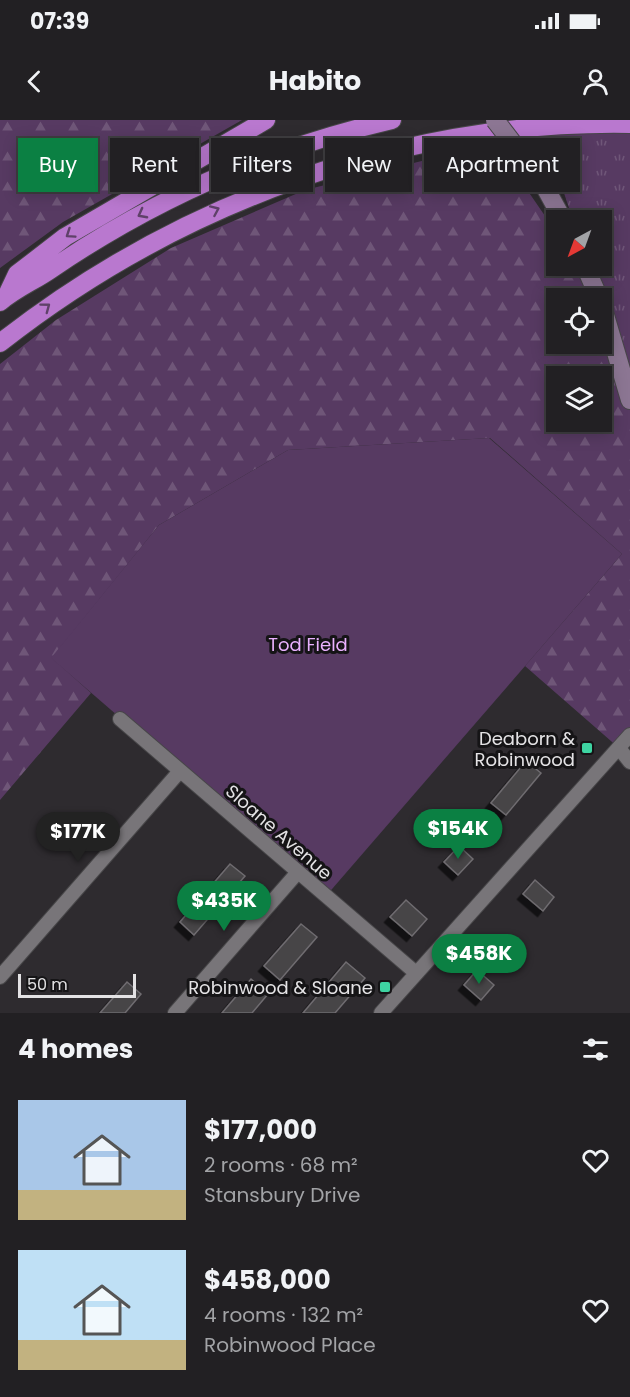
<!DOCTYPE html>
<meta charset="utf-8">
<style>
:root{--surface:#222023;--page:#2e2d30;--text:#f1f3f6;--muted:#a2a3a6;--line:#3f3e41;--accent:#0b8043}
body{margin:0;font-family:Poppins,sans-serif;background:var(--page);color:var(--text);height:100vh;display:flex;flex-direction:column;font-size:22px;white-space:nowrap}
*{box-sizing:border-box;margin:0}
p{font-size:20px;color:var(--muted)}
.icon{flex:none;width:33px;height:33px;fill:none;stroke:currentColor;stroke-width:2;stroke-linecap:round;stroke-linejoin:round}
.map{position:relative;height:893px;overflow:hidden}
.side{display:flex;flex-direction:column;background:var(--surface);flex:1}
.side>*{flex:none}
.banner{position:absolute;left:18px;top:18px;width:594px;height:54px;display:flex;gap:12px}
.needle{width:39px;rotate:221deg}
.fabs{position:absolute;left:546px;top:90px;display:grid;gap:12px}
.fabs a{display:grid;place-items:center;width:66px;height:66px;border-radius:0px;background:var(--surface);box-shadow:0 3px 15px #0003,0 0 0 2px var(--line);font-size:30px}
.scale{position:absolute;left:18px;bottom:15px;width:118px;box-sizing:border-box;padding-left:6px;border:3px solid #e4e3e5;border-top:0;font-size:16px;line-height:21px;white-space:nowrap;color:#e4e3e5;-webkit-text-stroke:4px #151416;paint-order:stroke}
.price{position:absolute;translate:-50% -51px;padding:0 14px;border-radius:21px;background:var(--accent);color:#fff;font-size:20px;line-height:39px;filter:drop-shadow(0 2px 3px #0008)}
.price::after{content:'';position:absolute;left:50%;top:36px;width:18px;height:14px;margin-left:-9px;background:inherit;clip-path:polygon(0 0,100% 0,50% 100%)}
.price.selected{background:#222;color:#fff}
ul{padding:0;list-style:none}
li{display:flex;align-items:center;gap:18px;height:150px;padding:0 18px}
li span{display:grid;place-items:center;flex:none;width:168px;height:120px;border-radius:0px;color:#555}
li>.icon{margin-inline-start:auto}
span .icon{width:72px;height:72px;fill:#fffc;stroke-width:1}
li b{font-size:26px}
h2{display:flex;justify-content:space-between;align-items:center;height:72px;padding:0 18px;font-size:26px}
.tag{padding:0 21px;border-radius:0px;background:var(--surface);box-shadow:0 3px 15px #0003,0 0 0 2px var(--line);font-size:21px;line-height:54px}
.tag.selected{background:var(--accent);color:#fff}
.status{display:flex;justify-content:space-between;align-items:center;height:42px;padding:0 30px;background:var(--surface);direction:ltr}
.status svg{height:16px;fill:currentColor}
header{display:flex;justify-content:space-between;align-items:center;height:78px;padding:0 18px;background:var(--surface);font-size:27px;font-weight:700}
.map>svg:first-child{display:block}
.grass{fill:url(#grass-tufts)}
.forest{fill:url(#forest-firs);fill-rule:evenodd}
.green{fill:#573a62}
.building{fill:#464447;stroke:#6f6c70;stroke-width:1.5;filter:url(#shadow)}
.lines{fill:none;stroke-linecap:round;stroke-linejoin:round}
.street-casing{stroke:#474648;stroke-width:16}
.secondary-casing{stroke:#474648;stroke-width:20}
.highway-casing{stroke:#474648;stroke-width:20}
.street{stroke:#787579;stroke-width:14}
.secondary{stroke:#8c7693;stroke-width:18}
.highway{stroke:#b978cf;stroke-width:18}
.secondary-bridge-casing{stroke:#474648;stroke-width:20;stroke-linecap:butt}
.secondary-bridge{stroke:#8c7693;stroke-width:18}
.oneway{stroke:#5f4169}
.poi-dot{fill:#3ed4a2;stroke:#151416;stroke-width:2}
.labels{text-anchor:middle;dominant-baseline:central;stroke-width:6;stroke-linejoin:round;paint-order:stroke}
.park-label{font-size:18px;fill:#e9b1fe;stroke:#151416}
.poi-label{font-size:18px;fill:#e4e3e5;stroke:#151416;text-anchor:end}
.street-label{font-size:18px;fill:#e4e3e5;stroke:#151416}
</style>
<div class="status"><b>07:39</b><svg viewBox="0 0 49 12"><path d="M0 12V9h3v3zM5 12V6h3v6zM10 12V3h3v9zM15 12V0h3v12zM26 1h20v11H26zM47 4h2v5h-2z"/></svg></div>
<header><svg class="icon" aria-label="back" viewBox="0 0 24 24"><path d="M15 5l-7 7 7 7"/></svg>Habito<svg class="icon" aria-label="person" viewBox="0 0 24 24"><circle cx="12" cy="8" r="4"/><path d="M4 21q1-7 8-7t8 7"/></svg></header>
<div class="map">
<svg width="630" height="893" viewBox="0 0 630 893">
<defs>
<pattern id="grass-tufts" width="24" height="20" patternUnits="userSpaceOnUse" patternTransform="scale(1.5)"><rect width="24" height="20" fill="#573a62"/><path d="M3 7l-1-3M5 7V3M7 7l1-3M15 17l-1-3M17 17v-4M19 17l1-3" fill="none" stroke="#6f5678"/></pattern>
<pattern id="forest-firs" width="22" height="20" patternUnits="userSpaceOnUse" patternTransform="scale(1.5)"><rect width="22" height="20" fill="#573a62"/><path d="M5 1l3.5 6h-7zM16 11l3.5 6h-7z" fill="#6f5678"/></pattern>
<filter id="shadow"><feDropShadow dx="-5.5" dy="5.5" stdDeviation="0" flood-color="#0009"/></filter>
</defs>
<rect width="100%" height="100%" fill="#2e2b2f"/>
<path class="grass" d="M499,0H630V280L588,146H602V100H573L560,61L502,7Z"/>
<path class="forest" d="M0,0H242L63,102L0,148Z
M497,26L556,112V146H577L597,178H556V224H602V186L630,280V615L619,628L525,546L622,434L490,318L288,330L159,405L52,538L91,573L0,680V244L56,200L171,128L305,70L466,30ZM556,256H602V302H556Z"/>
<path class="green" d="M489,318L622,434L326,776L51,538L159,405L288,330Z"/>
<path class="building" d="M526,641L541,653L506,695L491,683Z
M459,726L473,739L458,755L444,742Z
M230,744L245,756L194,815L180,802Z
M535,760L554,777L543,791L523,774Z
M406,780L427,799L412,816L390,797Z
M301,804L317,817L280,860L264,846Z
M346,842L365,858L335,893H303Z
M477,850L494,865L481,880L464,865Z
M251,859L268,874L252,893H222Z
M127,862L141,874L125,893H100Z"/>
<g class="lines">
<defs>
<path id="street" d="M120,599L416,853
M619,628L630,642
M0,857L180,651
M175,893L298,752
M381,893L630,615"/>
<path id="secondary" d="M541,60L563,100
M585,146L599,178
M602,185L630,280"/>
<path id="highway" d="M6,177L17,154L65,117L266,0
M0,182C15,169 34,161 50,150C154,79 270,28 392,0
M0,223C177,84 402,0 630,4"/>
</defs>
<use href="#street" class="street-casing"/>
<use href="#secondary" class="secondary-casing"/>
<use href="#highway" class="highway-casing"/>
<use href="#street" class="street"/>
<use href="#secondary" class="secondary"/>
<use href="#highway" class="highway"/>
<defs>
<path id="secondary-bridge" d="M495,0L541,60"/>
</defs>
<use href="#secondary-bridge" class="secondary-bridge-casing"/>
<use href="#secondary-bridge" class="secondary-bridge"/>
</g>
<defs><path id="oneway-chevron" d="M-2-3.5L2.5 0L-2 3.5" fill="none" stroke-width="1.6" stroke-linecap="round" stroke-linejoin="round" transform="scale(1.5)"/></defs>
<g class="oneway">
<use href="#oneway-chevron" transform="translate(215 90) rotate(-24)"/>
<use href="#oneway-chevron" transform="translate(142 94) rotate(152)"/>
<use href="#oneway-chevron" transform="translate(70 114) rotate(146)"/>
<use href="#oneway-chevron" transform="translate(46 187) rotate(-37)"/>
</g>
<g class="poi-dot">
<rect x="581" y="622" width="12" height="12" rx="3"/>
<rect x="379" y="861" width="12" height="12" rx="3"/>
</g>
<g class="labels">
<g class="park-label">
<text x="308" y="524">Tod Field</text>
</g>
<g class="poi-label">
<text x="575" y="618">Deaborn &amp;<tspan x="575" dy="21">Robinwood</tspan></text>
<text x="373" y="867">Robinwood &amp; Sloane</text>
</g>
<g class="street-label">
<text transform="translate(279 712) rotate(41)">Sloane Avenue</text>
</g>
</g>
</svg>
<div class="fabs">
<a><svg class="needle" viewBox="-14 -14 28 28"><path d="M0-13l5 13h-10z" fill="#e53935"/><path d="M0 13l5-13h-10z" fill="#a2a3a6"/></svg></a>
<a><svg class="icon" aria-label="locate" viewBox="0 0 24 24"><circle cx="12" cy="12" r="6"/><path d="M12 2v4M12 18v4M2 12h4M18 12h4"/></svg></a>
<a><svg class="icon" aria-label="layers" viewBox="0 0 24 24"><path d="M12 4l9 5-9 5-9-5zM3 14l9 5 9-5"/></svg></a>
</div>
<div class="scale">50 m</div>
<b class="price" style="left:458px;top:740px">$154K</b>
<b class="price selected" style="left:78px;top:743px">$177K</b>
<b class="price" style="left:224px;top:812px">$435K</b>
<b class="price" style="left:479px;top:865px">$458K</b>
<div class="banner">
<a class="tag selected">Buy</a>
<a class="tag">Rent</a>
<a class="tag">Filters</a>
<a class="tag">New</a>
<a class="tag">Apartment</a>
</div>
</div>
<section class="side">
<h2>4 homes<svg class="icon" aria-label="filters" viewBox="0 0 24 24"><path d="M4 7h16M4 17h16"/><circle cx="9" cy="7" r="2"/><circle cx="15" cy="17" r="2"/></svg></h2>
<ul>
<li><span style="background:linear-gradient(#a9c7e8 75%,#c2b280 0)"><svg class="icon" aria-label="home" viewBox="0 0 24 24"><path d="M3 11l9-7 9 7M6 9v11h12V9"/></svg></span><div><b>$177,000</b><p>2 rooms · 68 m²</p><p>Stansbury Drive</p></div><svg class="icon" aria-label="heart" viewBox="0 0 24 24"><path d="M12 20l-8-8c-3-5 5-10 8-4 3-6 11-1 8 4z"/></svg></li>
<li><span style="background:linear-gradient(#bfe0f5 75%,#c2b280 0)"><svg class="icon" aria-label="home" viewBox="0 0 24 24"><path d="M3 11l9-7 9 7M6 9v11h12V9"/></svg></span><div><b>$458,000</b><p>4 rooms · 132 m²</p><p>Robinwood Place</p></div><svg class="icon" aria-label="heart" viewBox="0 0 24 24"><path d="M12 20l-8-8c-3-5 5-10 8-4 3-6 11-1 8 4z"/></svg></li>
</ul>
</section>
